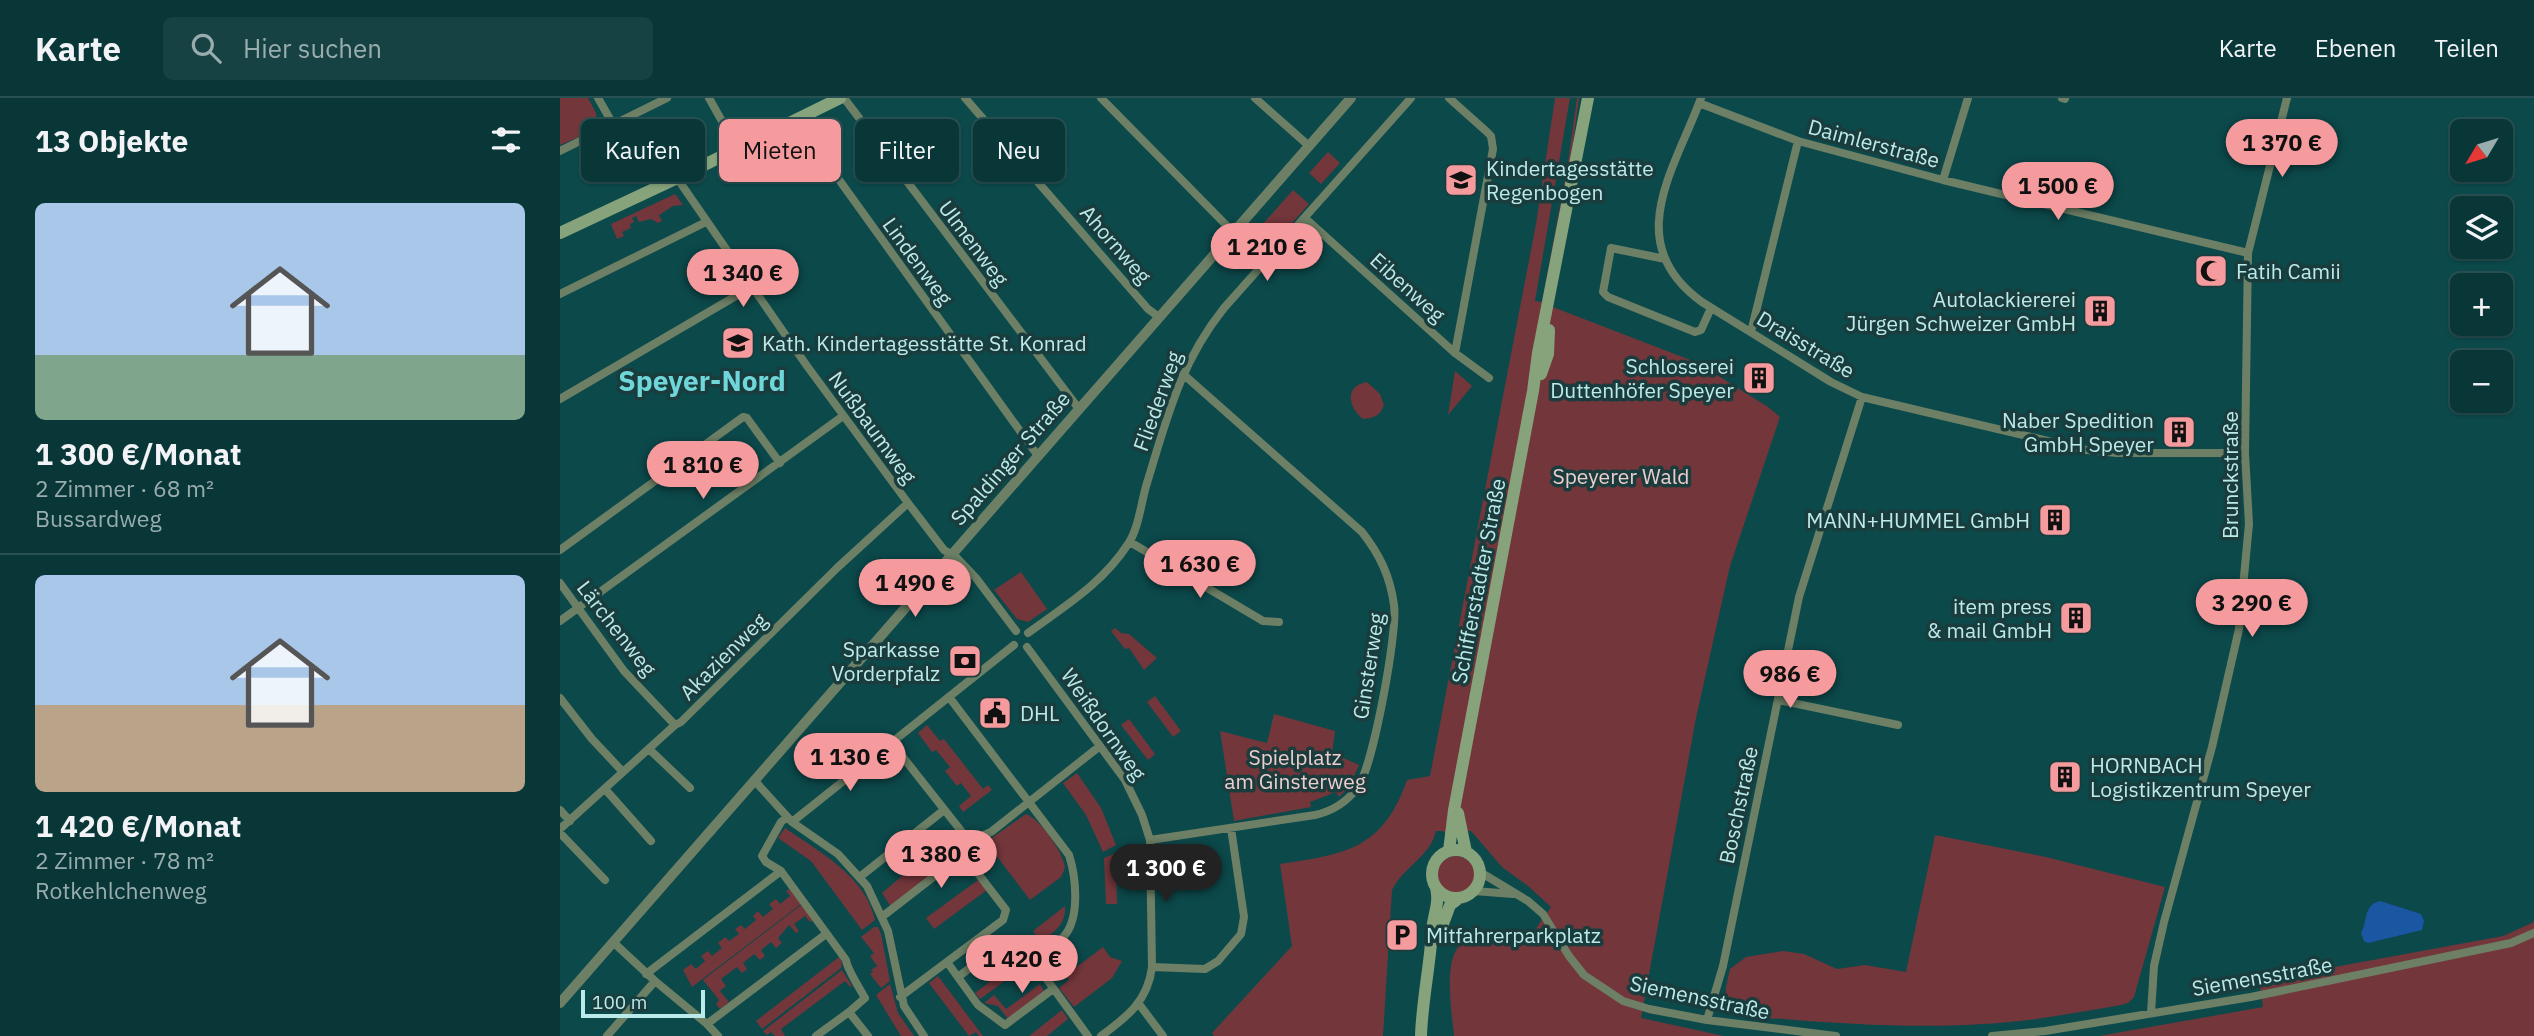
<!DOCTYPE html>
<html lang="de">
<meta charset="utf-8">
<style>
:root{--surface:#093738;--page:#174243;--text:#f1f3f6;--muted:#99acae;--line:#295153;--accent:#f59b9e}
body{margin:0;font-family:"IBM Plex Sans",sans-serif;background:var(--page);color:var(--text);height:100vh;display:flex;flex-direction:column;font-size:26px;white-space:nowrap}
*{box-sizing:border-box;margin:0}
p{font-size:23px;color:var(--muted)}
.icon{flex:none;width:38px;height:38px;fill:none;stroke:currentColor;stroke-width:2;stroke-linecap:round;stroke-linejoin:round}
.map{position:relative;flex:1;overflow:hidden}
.side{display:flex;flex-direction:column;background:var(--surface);width:560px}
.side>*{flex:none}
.banner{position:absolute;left:21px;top:21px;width:665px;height:63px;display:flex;gap:14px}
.needle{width:46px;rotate:232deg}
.fabs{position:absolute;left:1890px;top:21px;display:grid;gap:14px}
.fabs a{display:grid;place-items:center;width:63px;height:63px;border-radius:10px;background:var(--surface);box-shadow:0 2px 5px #0004,0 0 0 2px var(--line);font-size:35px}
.scale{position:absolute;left:21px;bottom:18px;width:124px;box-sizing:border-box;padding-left:7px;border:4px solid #bbeaeb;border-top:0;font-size:19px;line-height:24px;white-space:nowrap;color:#bbeaeb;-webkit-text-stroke:5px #1b3c3c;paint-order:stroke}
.price{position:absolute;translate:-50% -60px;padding:0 16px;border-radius:24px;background:var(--accent);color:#111;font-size:23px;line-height:46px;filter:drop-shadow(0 2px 4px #0008)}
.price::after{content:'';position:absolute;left:50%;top:42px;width:21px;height:16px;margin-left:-10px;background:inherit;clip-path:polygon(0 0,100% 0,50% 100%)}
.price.active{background:#222;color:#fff}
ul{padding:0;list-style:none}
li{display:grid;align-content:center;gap:14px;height:371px;padding:0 35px}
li+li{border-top:2px solid var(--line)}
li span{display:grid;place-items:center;height:217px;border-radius:10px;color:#555}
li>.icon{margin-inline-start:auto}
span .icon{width:126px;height:126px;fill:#fffc;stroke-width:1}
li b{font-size:30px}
h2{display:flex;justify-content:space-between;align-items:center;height:84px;padding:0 35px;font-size:30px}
.chip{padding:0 24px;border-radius:10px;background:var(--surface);box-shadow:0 2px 5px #0004,0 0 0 2px var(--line);font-size:24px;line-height:63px}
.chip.active{background:var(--accent);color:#111}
header{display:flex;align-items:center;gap:42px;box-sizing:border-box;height:98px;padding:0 35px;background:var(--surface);border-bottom:2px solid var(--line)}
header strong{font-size:33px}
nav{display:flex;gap:38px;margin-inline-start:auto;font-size:24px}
.search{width:490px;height:63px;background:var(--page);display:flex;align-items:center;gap:18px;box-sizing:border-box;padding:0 24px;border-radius:10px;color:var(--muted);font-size:26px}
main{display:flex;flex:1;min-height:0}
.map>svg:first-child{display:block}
.green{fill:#73363b}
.water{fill:#1b56a3}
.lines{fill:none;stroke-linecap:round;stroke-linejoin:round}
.minor{stroke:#6d8066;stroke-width:8}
.tertiary{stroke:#6d8066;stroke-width:10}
.secondary{stroke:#86a37b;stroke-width:12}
.labels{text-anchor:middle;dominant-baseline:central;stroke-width:7;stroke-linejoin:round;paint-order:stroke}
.street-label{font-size:21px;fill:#bbeaeb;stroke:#1b3c3c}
.poi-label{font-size:21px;fill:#bbeaeb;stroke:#1b3c3c;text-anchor:start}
.park-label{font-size:21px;fill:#eccece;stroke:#1b3c3c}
.district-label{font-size:28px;font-weight:bold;fill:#6fd7d9;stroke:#1b3c3c}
</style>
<header>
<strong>Karte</strong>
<div class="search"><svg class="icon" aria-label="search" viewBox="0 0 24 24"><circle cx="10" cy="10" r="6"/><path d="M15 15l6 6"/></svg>Hier suchen</div>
<nav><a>Karte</a><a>Ebenen</a><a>Teilen</a></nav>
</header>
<main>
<section class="side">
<h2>13 Objekte<svg class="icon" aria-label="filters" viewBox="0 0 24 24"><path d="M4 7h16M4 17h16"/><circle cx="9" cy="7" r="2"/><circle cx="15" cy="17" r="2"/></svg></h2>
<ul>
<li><span style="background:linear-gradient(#a9c7e8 70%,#7fa58c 0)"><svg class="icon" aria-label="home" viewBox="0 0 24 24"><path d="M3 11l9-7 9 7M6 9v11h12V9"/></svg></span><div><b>1 300 €/Monat</b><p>2 Zimmer · 68 m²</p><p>Bussardweg</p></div></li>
<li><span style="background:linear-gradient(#a9c7e8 60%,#b9a48a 0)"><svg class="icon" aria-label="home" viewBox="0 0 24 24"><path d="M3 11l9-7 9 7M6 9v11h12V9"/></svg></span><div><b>1 420 €/Monat</b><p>2 Zimmer · 78 m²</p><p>Rotkehlchenweg</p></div></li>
</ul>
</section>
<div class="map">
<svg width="1974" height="938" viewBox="0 0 1974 938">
<rect width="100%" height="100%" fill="#0c494b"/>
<path class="green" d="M0,0H28L36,15L37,28L28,35L0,47Z
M995,0H1010L975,203L982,204L1008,65L1017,0H1019L1009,76L985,206L1138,265L1208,309L1220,319L1170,468L1136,620L1081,920L1164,938H894C892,916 883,863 900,847C906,842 914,840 920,838C938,832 951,835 968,842L991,809L968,788L942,769L911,733H898L887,737L883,733H876C870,759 844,768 832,792L823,938H654L652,935L732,848L720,766C786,756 823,751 847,682L870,678L976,126Z
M768,54L780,65L761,86L749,75Z
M733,92L749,106L717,142L701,128Z
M115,96L123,107L113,108L99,117L102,123L98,125L91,121L79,124L76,118L72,120L74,124L70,126L71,130L62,134L64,138L57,141L51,126Z
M895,273L912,288L888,317Z
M807,284L820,296L824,307C820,318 814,320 803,321C788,309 784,288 807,284Z
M461,474L487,511L468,524L457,521L434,492Z
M555,530L561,535L569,536L597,560L584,572L569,550L565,551L551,533Z
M595,598L621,633L613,639L587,604Z
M714,616L775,633L772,655L799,667L789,689L779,699L776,694L750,704L751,709L674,723L660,633L707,645Z
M569,621L595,656L588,662L561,627Z
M367,627L380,643L384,641L423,691L428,687L432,692L403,714L399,708L411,698L401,685L397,688L385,673L390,669L376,652L372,654L358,635Z
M517,675L541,710L556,747L543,754L526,717L503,685Z
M466,716C480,721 504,755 505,770L501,779L470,802L426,744Z
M225,730C259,754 305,777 315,822L302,832L251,763L218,740Z
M1375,737L1486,759L1605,789L1574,899L1568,905L1561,907C1532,912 1504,917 1476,921C1393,932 1307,928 1224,921C1210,920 1182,922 1172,912C1161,900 1167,886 1170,871L1186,859L1223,853L1244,856L1277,871L1305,867L1346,874Z
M398,744L402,750L400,755L331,809L322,795L348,773L352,778L377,757L379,759Z
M556,755L557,806H546L544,760Z
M877 777a19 19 0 1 1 38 0a19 19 0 1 1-38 0Z
M418,782L427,792L374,831L366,820Z
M229,791L241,806L132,889L123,872L131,866L136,871L145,863L141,858L148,853L152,858L162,850L158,845L165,839L169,843L179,836L175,831L181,827L185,831L196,822L193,818L198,813L203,819L213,811L209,806L216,801L220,806L230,798L226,793Z
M241,807L253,822L250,824L245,818L234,826L239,833L236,835L229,827L218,840L222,845L216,850L211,844L201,852L205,858L200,862L194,856L183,865L187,871L182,875L177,869L161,881L166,888L160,893L169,904L160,911L156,906L159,902L143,882Z
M505,808C506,827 495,833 481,844L473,833Z
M1974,824V938H1539L1703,909L1699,883L1943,838Z
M314,829H318L321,836L330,883L321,890L310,876L313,874L311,872L317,868L310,858L314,855L301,839Z
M543,849L550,859L562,863L552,880L514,909L499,890L509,882L506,877Z
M279,859L282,864L281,870L202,931L196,923Z
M460,861L465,868L420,901L415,895Z
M282,872L292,888L290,889L285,883L221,931L225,938H215L211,934L207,937L203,933Z
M378,878L423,938H419L416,934L409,938L369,885Z
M330,886L338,915L354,938H341L316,897Z
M480,886L484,893L448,921L438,908L424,905L434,897L446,911Z
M502,912L508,921L487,938H469Z"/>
<path class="water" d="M1820,803L1861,816L1864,823L1862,832L1808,845L1804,843L1801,835C1808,823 1803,807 1820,803Z"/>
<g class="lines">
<path class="minor" d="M38,0L54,28
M149,0L177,50
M284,0L519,311
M405,0L588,211L599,219
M541,0L673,134
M695,0L748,47
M889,0L926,33L931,38L933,51L895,255
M1141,0C1115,71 1060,145 1142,204L1271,284L1302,299L1526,352L1557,355H1685
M1502,0L1505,1
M1139,5L1238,43L1383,82L1688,155
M236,22L478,358
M0,53L107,0
M117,80L247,268L348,405L384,452L397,460L416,480L456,533
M1383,82L1408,0
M746,121L895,255L929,280
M1105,161L1051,150L1043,194L1048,199L1135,234L1141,232L1151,210
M0,196L146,124
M1191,234L1238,43
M0,301L193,188
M570,444L703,523L719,524
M0,452L183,319L187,320L220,365
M0,485L64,573L115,627
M0,523L283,318
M468,535C505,508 543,485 568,446C579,430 581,404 587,385C607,320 620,265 664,210L851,0
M467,549L565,682L582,717L590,742L592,869C588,903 567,919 541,938
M389,599L509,757C516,779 520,818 505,837C495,850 480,854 480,872L528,938
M0,600L32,641L63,674
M1218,602L1338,627
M331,644L402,734L412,742L431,734L540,648
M89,651L130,690
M194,682L232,724L278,756L307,788L328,833L344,908L364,938
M45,691L91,743
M0,712L10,723
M227,719L221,724L202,758L206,764L221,773L286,862C287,871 300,891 305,900L289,914L308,938
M232,724L454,547
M0,731L115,627L121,624L277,470L348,405
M0,735L45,782
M590,742L755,717C773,713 787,704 798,689C813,668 838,533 834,507C830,478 820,457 802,434L623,276
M920,774L968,803L983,816L1009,858L1024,877L1063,903L1089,911L1147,922L1276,938
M301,778L384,712
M914,793L953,796
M323,818L403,756L412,742
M53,844L95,883L147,926L158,938
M387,864L418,907L445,927L493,891
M592,869L645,871L658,863L681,836L684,819L671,730
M86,876L221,773
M398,879L448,841
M340,899L443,822L446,812L403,756
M579,906L603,938
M1591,915L1594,868L1604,824L1652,649L1679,531L1689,426L1685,355L1688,155L1727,0
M1147,922L1163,868L1239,499L1302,299
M147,926L266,836
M47,938L95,883
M256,938L289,914
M1432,938L1485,933L1691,899L1951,845L1974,835"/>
<path class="tertiary" d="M0,905L791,0"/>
<path class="secondary" d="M0,135L130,74L280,0
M981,276L988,256L989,232
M898,715L906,754
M872 776a24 24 0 1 1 48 0a24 24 0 1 1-48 0Z
M889,753L894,712L973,293L978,255L1028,0
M880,834L890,807L899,800
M861,938C862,903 870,868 872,833C873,818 880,805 876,790"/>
</g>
<defs>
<symbol id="school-square" viewBox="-11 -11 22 22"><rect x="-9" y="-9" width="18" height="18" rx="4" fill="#f59b9e" stroke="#1b3c3c"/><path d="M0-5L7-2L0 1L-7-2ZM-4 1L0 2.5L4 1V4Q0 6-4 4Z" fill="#111"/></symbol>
<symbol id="mosque-square" viewBox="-11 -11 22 22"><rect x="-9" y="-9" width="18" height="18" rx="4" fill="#f59b9e" stroke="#1b3c3c"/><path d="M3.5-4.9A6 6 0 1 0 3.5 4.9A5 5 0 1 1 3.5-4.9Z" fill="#111"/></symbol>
<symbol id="building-square" viewBox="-11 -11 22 22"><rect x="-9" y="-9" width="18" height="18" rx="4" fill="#f59b9e" stroke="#1b3c3c"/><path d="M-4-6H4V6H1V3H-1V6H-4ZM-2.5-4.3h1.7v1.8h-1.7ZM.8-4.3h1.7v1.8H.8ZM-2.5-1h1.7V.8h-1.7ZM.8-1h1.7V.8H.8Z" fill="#111"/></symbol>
<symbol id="bank-square" viewBox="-11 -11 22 22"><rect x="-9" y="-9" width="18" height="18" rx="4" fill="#f59b9e" stroke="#1b3c3c"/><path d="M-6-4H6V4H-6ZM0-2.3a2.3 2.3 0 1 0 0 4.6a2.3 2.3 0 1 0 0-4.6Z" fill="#111"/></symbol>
<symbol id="civic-square" viewBox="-11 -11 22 22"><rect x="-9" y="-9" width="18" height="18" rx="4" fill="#f59b9e" stroke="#1b3c3c"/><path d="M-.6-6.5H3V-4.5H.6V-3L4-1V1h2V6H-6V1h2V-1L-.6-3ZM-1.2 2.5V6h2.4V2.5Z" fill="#111"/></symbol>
<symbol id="parking-square" viewBox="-11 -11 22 22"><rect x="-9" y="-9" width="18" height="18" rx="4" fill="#f59b9e" stroke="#1b3c3c"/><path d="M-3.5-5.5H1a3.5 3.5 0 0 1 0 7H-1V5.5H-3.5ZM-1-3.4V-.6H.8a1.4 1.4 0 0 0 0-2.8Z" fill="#111"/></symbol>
</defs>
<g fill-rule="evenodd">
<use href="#school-square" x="882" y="63" width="38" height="38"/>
<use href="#mosque-square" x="1632" y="154" width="38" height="38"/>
<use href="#building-square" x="1521" y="194" width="38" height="38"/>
<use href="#school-square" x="159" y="226" width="38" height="38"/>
<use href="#building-square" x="1180" y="261" width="38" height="38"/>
<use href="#building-square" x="1600" y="315" width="38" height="38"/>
<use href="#building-square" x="1476" y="403" width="38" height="38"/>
<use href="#building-square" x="1497" y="501" width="38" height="38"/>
<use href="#bank-square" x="386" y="544" width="38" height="38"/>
<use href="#civic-square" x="416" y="596" width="38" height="38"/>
<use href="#building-square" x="1486" y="660" width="38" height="38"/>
<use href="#parking-square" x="823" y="818" width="38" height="38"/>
</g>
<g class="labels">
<g class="street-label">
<text transform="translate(1314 45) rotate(15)">Daimlerstraße</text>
<text transform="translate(414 145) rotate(53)">Ulmenweg</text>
<text transform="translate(556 146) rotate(49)">Ahornweg</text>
<text transform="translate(358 163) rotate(54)">Lindenweg</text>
<text transform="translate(848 189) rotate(42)">Eibenweg</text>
<text transform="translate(1246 246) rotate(31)">Draisstraße</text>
<text transform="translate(597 303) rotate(-70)">Fliederweg</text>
<text transform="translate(313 329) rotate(54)">Nußbaumweg</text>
<text transform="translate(450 360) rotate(-49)">Spaldinger Straße</text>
<text transform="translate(1670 377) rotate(-90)">Brunckstraße</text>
<text transform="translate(918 483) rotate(-79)">Schifferstadter Straße</text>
<text transform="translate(57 530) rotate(52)">Lärchenweg</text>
<text transform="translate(163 558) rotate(-45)">Akazienweg</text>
<text transform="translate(808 568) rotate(-81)">Ginsterweg</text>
<text transform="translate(544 626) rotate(55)">Weißdornweg</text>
<text transform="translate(1178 707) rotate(-78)">Boschstraße</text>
<text transform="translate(1702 878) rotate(-10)">Siemensstraße</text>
<text transform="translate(1140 899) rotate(12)">Siemensstraße</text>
</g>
<g class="poi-label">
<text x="926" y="70">Kindertagesstätte<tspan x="926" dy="24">Regenbogen</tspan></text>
<text x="1676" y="173">Fatih Camii</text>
<text x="1516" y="201" text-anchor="end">Autolackiererei<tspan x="1516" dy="24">Jürgen Schweizer GmbH</tspan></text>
<text x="202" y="245">Kath. Kindertagesstätte St. Konrad</text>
<text x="1174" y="268" text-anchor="end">Schlosserei<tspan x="1174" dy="24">Duttenhöfer Speyer</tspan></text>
<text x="1594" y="322" text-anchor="end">Naber Spedition<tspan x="1594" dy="24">GmbH Speyer</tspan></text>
<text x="1470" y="422" text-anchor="end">MANN+HUMMEL GmbH</text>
<text x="1492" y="508" text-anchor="end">item press<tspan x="1492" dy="24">&amp; mail GmbH</tspan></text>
<text x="380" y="551" text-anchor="end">Sparkasse<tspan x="380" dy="24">Vorderpfalz</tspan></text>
<text x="460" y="615">DHL</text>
<text x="1530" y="667">HORNBACH<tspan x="1530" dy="24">Logistikzentrum Speyer</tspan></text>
<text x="866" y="837">Mitfahrerparkplatz</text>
</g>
<g class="park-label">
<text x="1061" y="378">Speyerer Wald</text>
<text x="735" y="659">Spielplatz<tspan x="735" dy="24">am Ginsterweg</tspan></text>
</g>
<g class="district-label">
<text x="142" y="282">Speyer-Nord</text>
</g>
</g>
</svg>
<div class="fabs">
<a><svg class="needle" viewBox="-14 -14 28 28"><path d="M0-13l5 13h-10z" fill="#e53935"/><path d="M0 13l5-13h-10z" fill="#99acae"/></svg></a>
<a><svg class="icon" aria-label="layers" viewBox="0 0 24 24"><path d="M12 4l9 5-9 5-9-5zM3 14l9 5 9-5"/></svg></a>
<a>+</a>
<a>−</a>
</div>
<div class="scale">100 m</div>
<b class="price" style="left:1722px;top:81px">1 370 €</b>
<b class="price" style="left:1498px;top:124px">1 500 €</b>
<b class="price" style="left:707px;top:185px">1 210 €</b>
<b class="price" style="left:183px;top:211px">1 340 €</b>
<b class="price" style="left:143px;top:403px">1 810 €</b>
<b class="price" style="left:640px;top:502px">1 630 €</b>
<b class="price" style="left:355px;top:521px">1 490 €</b>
<b class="price" style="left:1692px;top:541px">3 290 €</b>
<b class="price" style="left:1230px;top:612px">986 €</b>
<b class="price" style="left:290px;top:695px">1 130 €</b>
<b class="price" style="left:381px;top:792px">1 380 €</b>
<b class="price active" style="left:606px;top:806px">1 300 €</b>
<b class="price" style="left:462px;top:897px">1 420 €</b>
<div class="banner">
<a class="chip">Kaufen</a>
<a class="chip active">Mieten</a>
<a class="chip">Filter</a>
<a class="chip">Neu</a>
</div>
</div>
</main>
